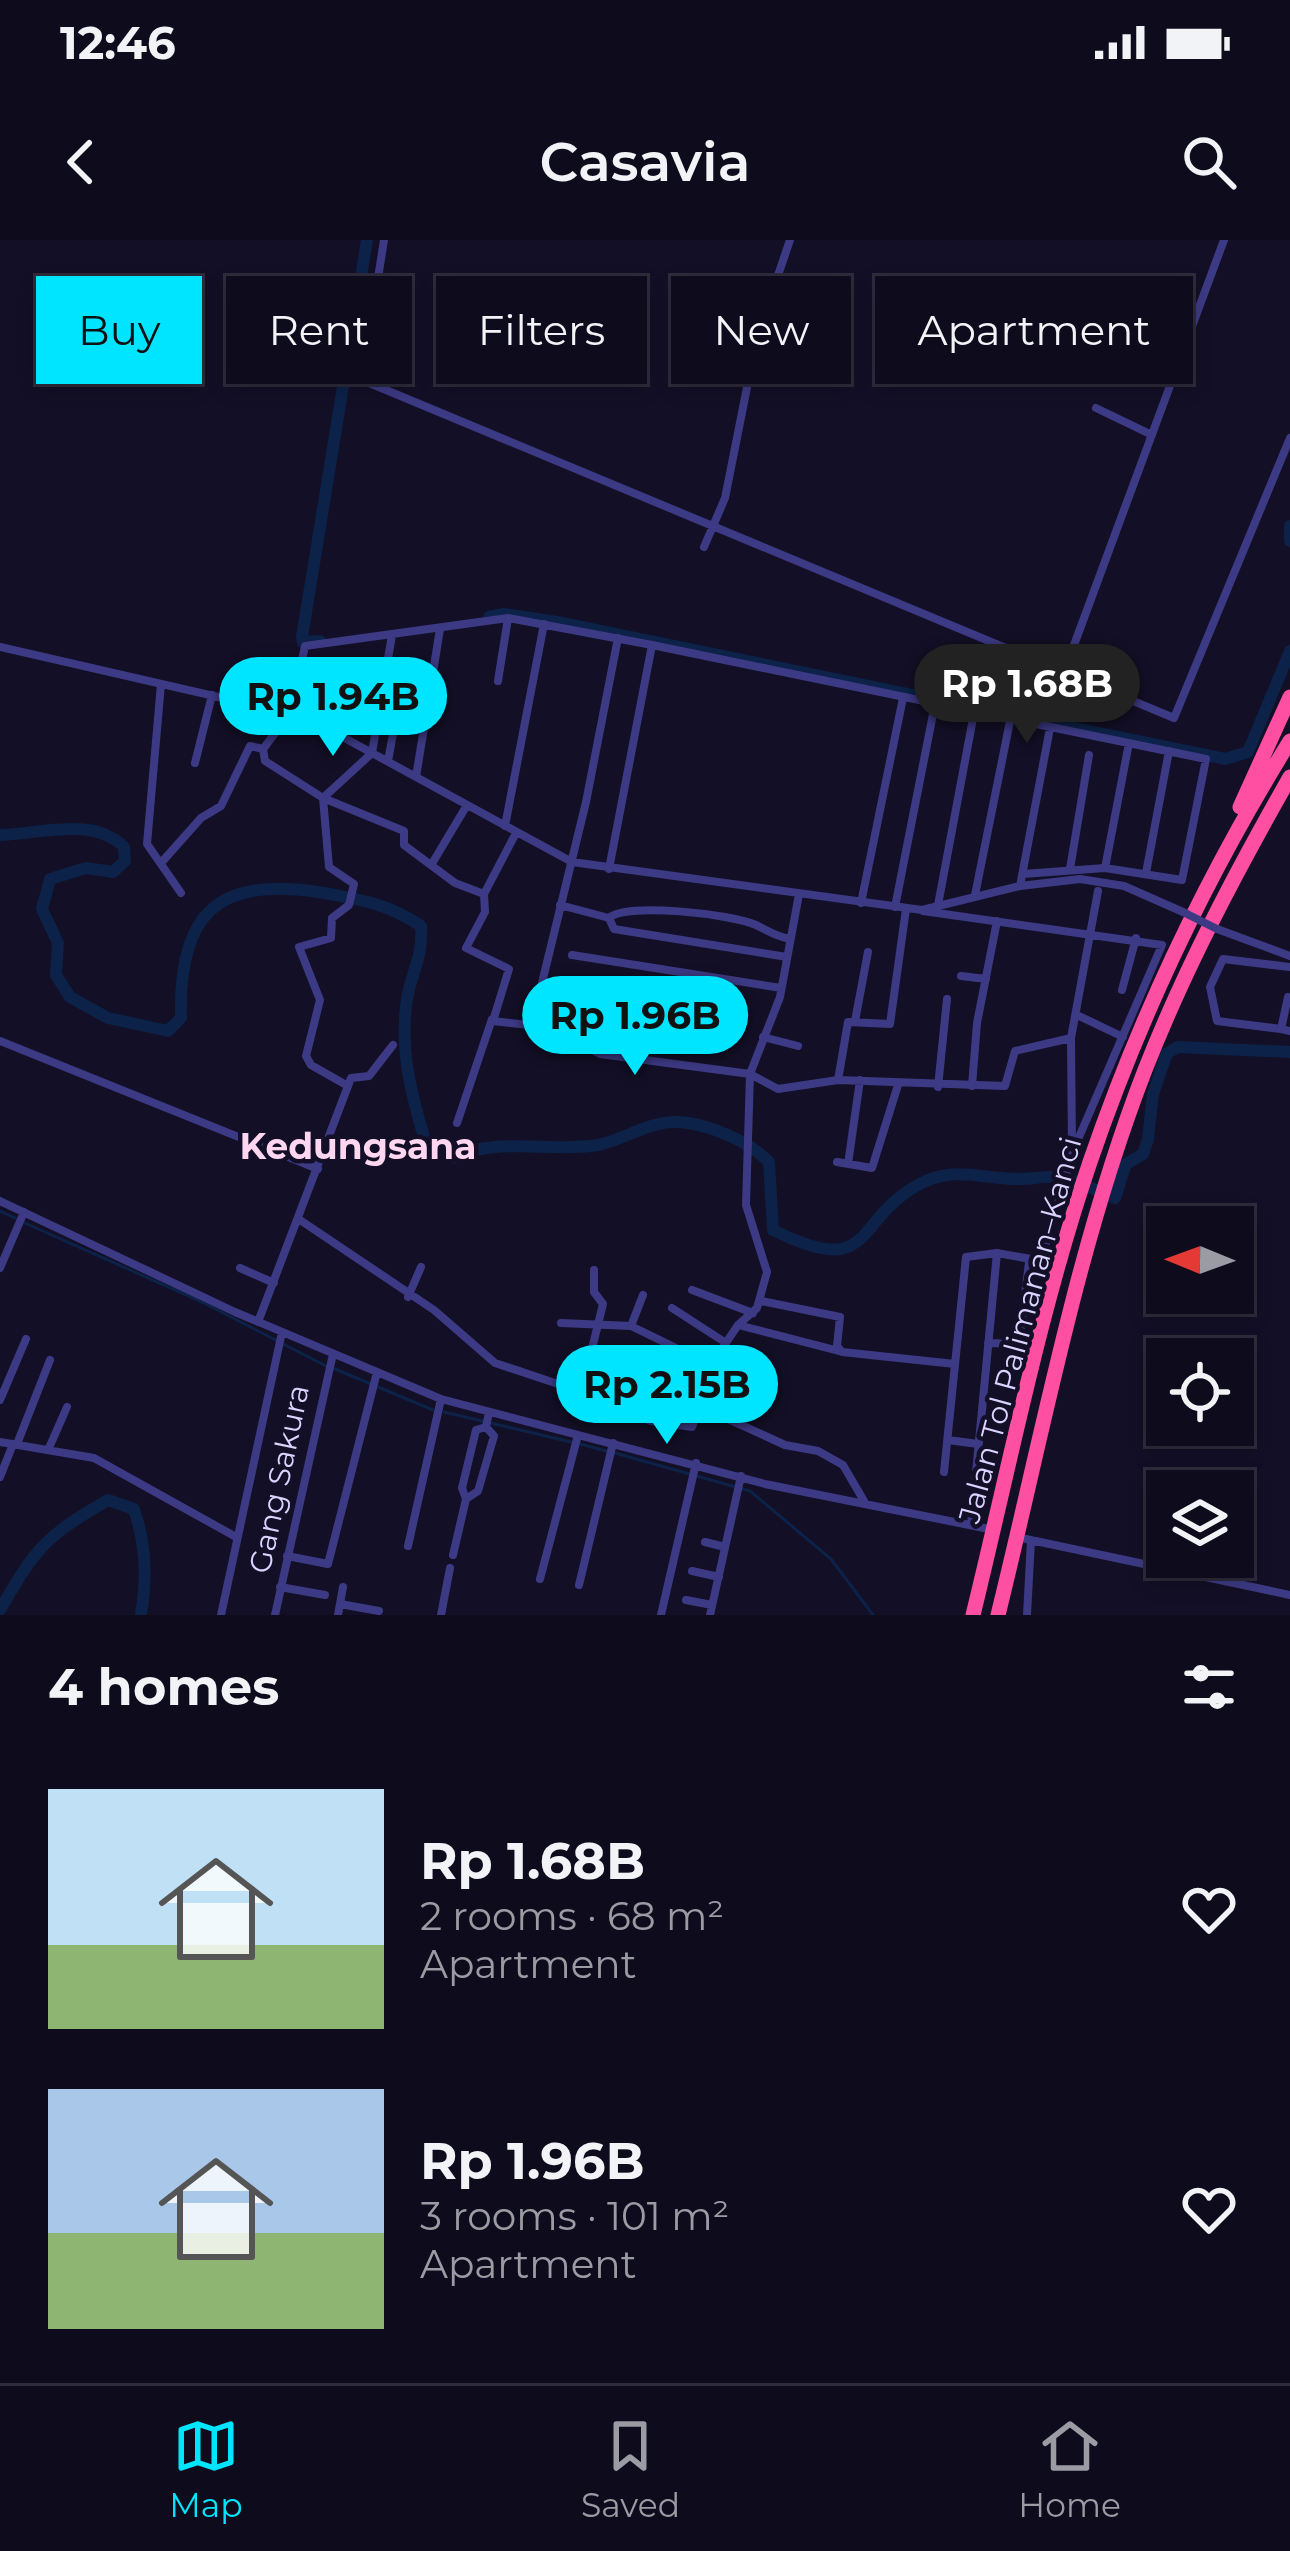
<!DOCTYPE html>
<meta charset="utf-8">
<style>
:root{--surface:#0e0b1c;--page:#171425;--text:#f1f3f6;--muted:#9b9ba3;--line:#2e2b3b;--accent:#00e5ff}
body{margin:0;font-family:Montserrat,sans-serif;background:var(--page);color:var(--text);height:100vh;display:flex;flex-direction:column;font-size:45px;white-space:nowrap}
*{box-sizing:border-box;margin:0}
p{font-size:39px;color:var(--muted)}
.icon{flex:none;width:66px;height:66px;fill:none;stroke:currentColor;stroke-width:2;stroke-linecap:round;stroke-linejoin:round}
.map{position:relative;height:1375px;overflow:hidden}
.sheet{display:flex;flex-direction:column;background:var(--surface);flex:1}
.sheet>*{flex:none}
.guide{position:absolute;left:36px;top:36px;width:1218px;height:108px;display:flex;gap:24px}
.needle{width:78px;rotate:271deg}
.controls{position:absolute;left:1146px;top:966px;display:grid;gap:24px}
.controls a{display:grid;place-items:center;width:108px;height:108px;border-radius:0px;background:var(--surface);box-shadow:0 6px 18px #0003,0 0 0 3px var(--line);font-size:60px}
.price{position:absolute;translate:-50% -102px;padding:0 27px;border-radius:42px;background:var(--accent);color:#111;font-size:39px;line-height:78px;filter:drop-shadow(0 3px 6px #0008)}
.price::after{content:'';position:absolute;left:50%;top:72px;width:36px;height:27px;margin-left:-18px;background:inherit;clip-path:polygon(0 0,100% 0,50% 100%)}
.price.selected{background:#222;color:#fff}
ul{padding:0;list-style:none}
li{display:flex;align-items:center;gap:36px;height:300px;padding:0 48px}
li span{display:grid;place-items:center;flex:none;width:336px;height:240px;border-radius:0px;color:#555}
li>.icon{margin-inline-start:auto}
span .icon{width:144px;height:144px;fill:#fffc;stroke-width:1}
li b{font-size:51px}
h2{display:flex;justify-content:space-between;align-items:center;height:144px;padding:0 48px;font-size:51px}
.tag{padding:0 42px;border-radius:0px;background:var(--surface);box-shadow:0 6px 18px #0003,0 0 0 3px var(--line);font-size:42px;line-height:108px}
.tag.selected{background:var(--accent);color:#111}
.status{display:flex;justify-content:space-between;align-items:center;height:84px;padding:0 60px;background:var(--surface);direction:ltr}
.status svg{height:33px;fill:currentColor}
header{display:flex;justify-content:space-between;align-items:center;height:156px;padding:0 48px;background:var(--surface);font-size:54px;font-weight:600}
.dock{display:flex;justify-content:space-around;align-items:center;height:168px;border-top:3px solid var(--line);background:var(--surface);font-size:33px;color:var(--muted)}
.dock a{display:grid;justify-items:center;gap:6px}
.dock .selected{color:var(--accent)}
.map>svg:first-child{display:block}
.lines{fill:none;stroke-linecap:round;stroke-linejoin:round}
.stream{stroke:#0c2248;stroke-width:3}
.river{stroke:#0c2248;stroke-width:12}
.street{stroke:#3d3a85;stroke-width:8}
.highway{stroke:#ff4fa3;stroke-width:15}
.street-bridge{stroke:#3d3a85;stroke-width:8}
.labels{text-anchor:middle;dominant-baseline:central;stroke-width:9;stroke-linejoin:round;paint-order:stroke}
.street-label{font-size:30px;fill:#d9d4ff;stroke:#130f26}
.quarter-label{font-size:36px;font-weight:bold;fill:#ffd6f0;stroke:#130f26}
</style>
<div class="status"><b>12:46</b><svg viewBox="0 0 49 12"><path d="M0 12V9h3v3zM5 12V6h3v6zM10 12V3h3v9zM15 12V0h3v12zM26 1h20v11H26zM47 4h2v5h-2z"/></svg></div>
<header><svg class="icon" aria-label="back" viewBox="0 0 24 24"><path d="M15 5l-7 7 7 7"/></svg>Casavia<svg class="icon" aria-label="search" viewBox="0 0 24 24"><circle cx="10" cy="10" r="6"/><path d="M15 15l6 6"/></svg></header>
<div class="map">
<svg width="1290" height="1375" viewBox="0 0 1290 1375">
<rect width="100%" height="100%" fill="#130f26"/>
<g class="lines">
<path class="stream" d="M0,971L15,978
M25,983L204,1063L326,1126
M335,1129L433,1170
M444,1172L571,1202
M580,1204L606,1211
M615,1213L750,1251L831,1319L873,1375"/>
<path class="river" d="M1290,286V301
M489,377L504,374L557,382L1225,519L1248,512L1290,411
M320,401L303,402L302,397L367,0
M0,595C40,594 93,576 124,607L125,621L113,632L86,628L50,639L42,669L58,703L56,735L70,757L108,778L168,791L181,778C178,672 219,635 324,653C362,660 389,664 421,686C423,718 412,730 407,759C399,811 412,858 427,907L453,918C496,896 549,913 598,905C624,900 649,881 677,882C707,883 749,901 769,922L773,990C879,1043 851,975 926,941C958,927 984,939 1017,939C1029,940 1042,936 1054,937C1073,938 1096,951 1115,958L1126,924L1143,914L1148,899L1153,854L1167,813L1178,807L1290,812
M0,1370C36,1307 46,1296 108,1260L134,1269C146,1306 147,1336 141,1375"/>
<path class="street" d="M384,0L362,140L1174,478L1290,198
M1096,168L1152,195
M704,307L725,258L757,97L790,0
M392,395L372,513L323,558L265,521L263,509L291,472L305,406L508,378L652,405L609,629
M652,405L1206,519L1182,640L1105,628L1023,634
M0,407L306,477L572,622L922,670L1020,646L1080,639L1124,646L1183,672
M1064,432L1224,0
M498,441L508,378
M161,444L147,604L181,653
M388,521L406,423
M195,523L212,455
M416,537L440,389
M505,586L544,384
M516,593L484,654L485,672L466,708L509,729L493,781L555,788L600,814L750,834L746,965L767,1032L757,1068L738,1085L711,1125L689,1173
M433,622L467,565
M161,623L201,578L221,566L250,506L263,509
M1105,628L1129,503
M1070,629L1089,515
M1146,633L1169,511
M1020,646L1050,488
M799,654L780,757L750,834L778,849L838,840L1005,846L1015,811L1071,798
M975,655L1010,481
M861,663L903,458
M560,665L609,678L614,689L787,717
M938,665L974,473
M895,667L935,464
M923,671L1162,705L1073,911L1044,1011L1029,1022L1019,1104L988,1103
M609,678C626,662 731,674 756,685C769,691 774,696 790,699
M1217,689L1290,716
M572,715L781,748
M961,736L986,739
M1122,750L1136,698
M1288,757L1281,789L1290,791
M1079,776L1123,797
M855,781L868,712
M532,784L586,562L618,398
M1281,789L1217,781L1210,747L1223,719L1290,727
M763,797L798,806
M0,801L318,929
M838,840L848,782L890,784L906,669
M348,846L351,838L369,836L393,805
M972,846L977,783L997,681
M938,847L947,759
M457,883L492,779
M1072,910L1071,798L1098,651
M837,922L872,928L898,845
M848,924L860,840
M0,961L235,1072L441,1159L765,1244L989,1289
M300,980L434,1070L495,1123L558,1144L631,1148L696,1177L728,1179L785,1205L818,1211L843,1225L864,1261
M0,1028L24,972
M240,1028L274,1043
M692,1050L753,1073
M408,1057L421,1027
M761,1061L840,1077L837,1106L842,1112L955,1124
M672,1068L726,1103
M258,1082L348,846L311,825L306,816L320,760L299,707L331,698L332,678L349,665L354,644L329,627L323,558L404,591V605L455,643L484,654
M561,1083L631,1086L711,1125
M738,1085L839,1111
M631,1086L643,1055
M588,1125L603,1064L594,1052V1030
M0,1160L26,1099
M616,1166L651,1181L692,1187L696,1177
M948,1200L978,1204
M0,1202L94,1218L236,1297
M17,1204L50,1120
M49,1208L67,1167
M944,1232L966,1017L997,1013
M0,1237L13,1204
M466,1259L462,1248L476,1190L486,1187L489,1172
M971,1285L997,1013L1031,1019
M1026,1299L1290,1355
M705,1302L725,1307
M408,1306L441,1159
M453,1315L466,1259L478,1251L494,1196L486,1187
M287,1316L328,1324L377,1132
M692,1331L719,1337
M540,1339L578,1195
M579,1345L613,1203
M280,1347L325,1355
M686,1360L712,1365
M340,1364L379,1371
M221,1375L282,1092
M275,1375L333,1114
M338,1375L343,1347
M441,1375L450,1328
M661,1375L696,1223
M710,1375L741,1236
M1027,1375L1031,1300"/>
<path class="highway" d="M1240,567L1290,457
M973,1375C1010,1224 1040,1069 1090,922C1141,773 1207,635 1290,501
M998,1375C1043,1193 1077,1005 1145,830C1185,728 1236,632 1290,537"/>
<path class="street-bridge" d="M1183,672L1217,689"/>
</g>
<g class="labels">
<g class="street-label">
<text transform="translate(1020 1090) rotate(-75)">Jalan Tol Palimanan–Kanci</text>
<text transform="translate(279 1239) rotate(-78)">Gang Sakura</text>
</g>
<g class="quarter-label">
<text x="358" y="906">Kedungsana</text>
</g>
</g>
</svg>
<div class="controls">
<a><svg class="needle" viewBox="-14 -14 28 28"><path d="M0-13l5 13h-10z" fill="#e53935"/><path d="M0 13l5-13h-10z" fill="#9b9ba3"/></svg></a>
<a><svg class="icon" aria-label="locate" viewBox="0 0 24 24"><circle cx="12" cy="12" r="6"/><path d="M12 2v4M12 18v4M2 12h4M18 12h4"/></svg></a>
<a><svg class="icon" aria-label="layers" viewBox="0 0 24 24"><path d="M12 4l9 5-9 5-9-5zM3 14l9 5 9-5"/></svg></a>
</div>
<b class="price selected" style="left:1027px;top:506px">Rp 1.68B</b>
<b class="price" style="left:333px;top:519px">Rp 1.94B</b>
<b class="price" style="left:635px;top:838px">Rp 1.96B</b>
<b class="price" style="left:667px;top:1207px">Rp 2.15B</b>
<div class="guide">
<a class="tag selected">Buy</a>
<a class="tag">Rent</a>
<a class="tag">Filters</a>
<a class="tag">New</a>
<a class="tag">Apartment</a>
</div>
</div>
<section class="sheet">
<h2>4 homes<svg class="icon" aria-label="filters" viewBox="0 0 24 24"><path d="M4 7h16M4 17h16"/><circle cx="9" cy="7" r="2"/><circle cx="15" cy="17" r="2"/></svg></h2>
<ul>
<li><span style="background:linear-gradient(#bfe0f5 65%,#8fb573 0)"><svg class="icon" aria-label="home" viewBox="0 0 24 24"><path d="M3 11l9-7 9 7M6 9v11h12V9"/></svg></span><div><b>Rp 1.68B</b><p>2 rooms · 68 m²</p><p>Apartment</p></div><svg class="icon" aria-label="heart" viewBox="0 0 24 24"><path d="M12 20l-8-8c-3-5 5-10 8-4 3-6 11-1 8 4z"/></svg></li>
<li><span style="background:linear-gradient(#a9c7e8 60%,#8fb573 0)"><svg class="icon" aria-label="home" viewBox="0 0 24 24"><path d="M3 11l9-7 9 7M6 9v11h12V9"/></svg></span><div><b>Rp 1.96B</b><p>3 rooms · 101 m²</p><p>Apartment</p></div><svg class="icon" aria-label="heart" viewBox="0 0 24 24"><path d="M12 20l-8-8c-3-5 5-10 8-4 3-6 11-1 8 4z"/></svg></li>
</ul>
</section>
<nav class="dock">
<a class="selected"><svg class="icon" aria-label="map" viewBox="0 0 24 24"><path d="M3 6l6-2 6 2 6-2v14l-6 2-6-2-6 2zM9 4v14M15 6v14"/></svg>Map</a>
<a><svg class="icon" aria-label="saved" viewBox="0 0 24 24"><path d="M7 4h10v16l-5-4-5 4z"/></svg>Saved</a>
<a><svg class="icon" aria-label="home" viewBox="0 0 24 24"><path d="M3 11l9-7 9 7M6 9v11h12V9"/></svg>Home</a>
</nav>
